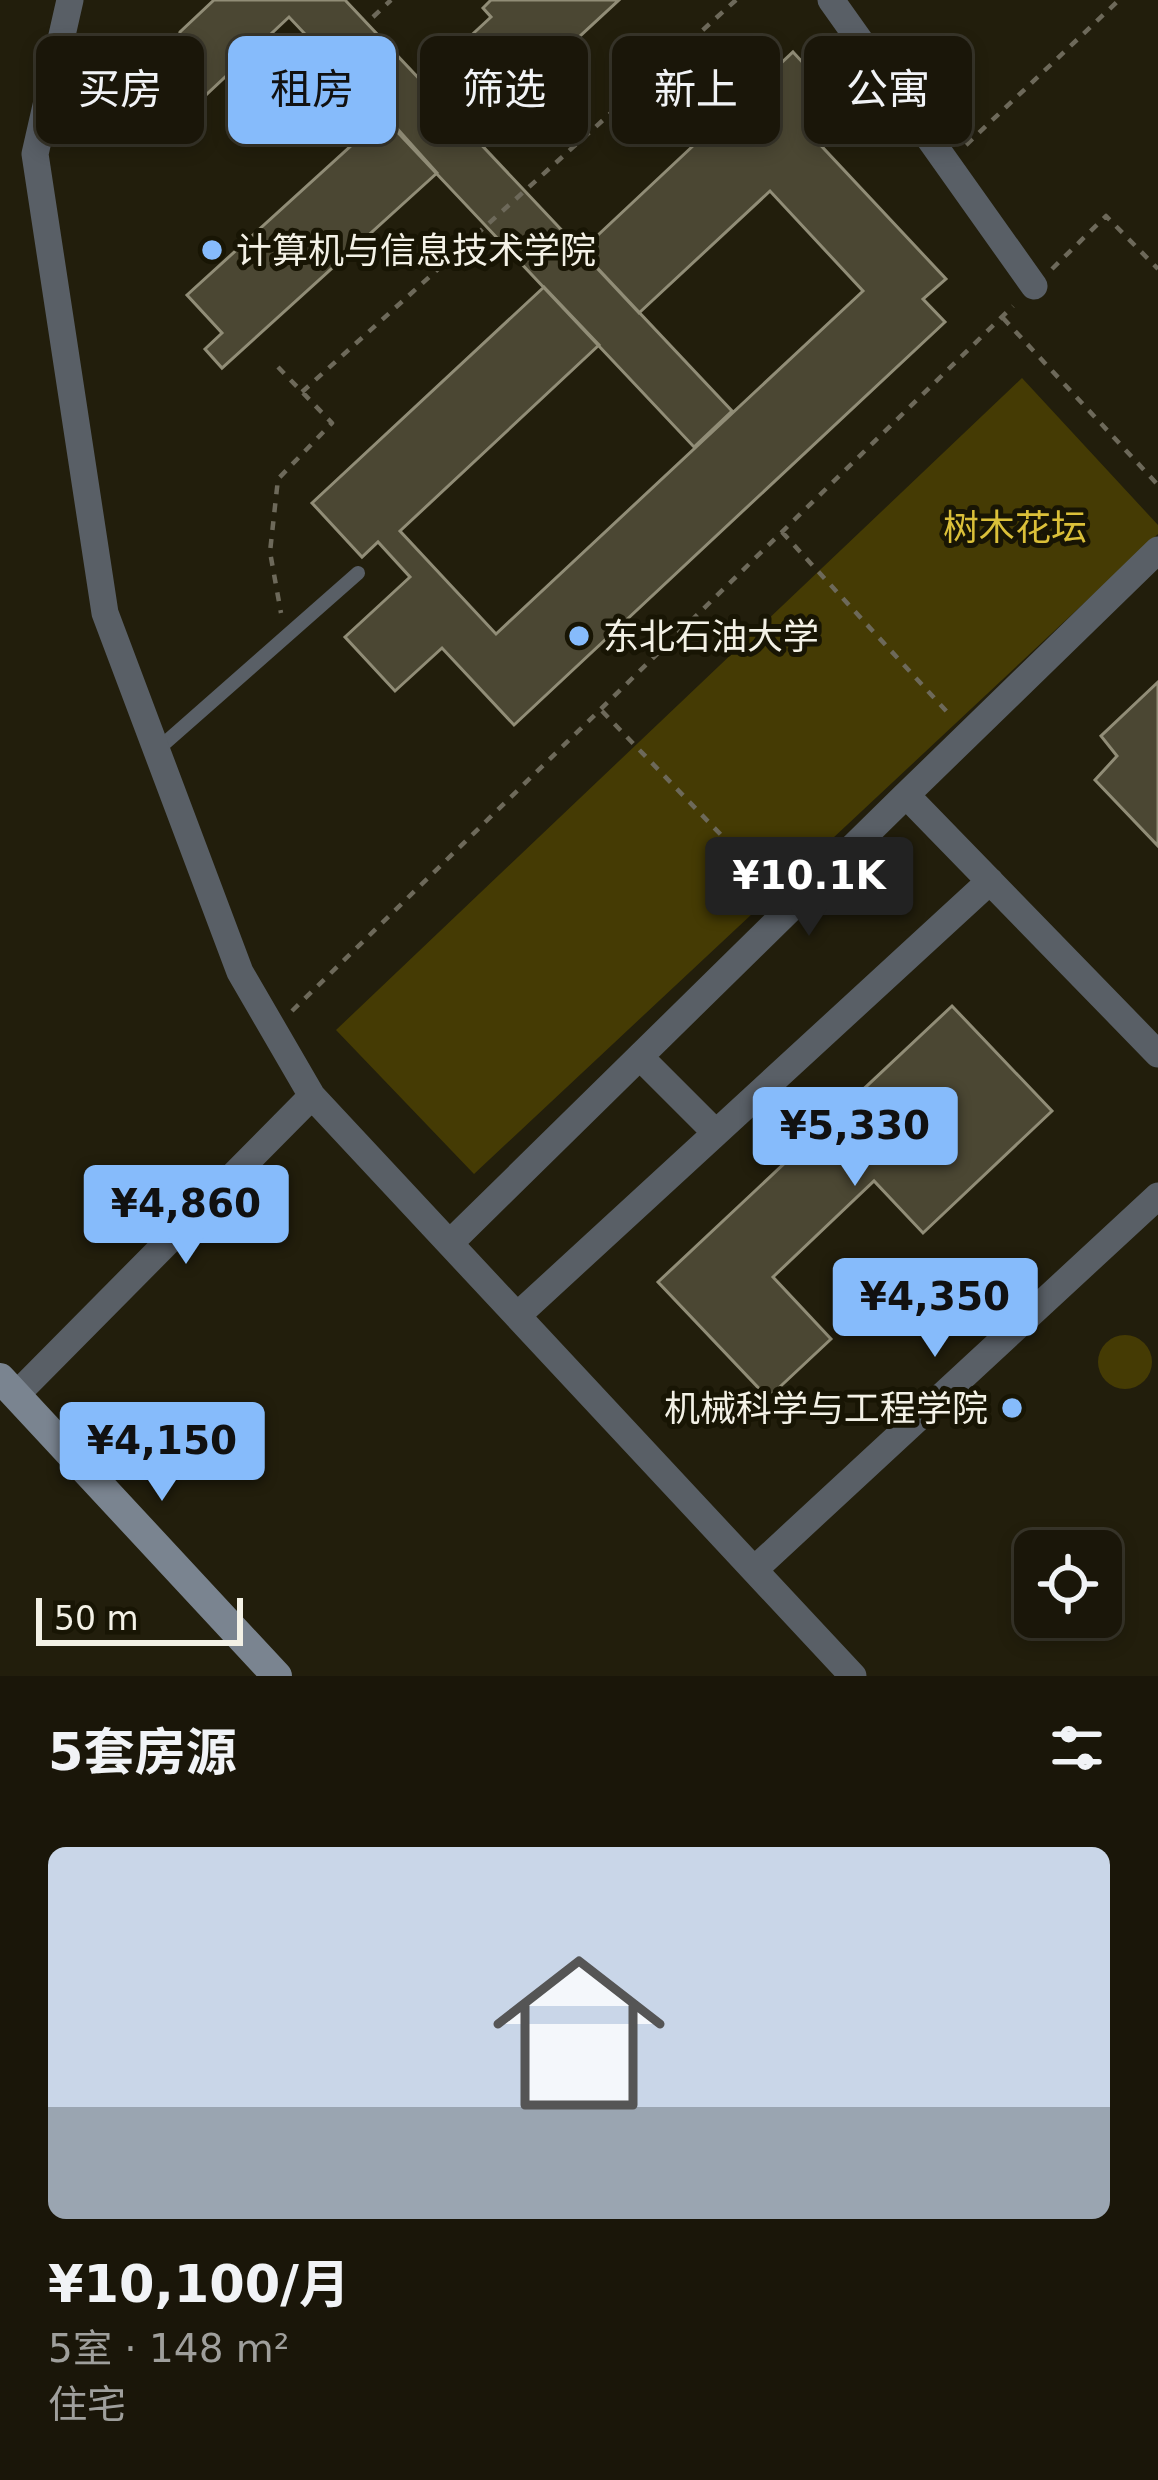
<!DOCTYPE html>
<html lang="zh">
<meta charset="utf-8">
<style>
:root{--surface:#1a1609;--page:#231f12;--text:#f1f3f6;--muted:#9f9f9c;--line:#38352a;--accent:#86bbfb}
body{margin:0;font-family:"DejaVu Sans","Noto Sans SC",sans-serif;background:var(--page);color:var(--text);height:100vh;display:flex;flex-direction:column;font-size:45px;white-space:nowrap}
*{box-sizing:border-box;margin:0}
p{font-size:39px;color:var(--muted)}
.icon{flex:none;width:66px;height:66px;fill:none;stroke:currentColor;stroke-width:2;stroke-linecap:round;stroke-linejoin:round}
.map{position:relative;height:1676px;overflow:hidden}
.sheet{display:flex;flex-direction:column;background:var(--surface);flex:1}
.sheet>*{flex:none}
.top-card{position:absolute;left:36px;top:36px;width:1086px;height:108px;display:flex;gap:24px}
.controls{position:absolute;left:1014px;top:1530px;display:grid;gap:24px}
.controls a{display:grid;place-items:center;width:108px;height:108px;border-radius:18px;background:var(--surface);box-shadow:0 6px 18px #0003,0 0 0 3px var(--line);font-size:60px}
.scale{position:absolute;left:36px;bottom:30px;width:207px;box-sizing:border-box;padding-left:12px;border:6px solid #f3f1e6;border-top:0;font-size:33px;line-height:42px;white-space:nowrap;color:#f3f1e6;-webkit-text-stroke:9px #181504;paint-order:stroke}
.price{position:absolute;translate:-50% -102px;padding:0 27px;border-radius:12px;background:var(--accent);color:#111;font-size:39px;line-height:78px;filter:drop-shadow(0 3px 6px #0008)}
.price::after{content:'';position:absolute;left:50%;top:72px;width:36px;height:27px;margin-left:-18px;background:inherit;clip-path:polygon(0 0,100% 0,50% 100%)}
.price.selected{background:#222;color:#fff}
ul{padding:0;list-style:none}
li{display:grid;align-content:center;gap:24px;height:636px;padding:0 48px}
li+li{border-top:3px solid var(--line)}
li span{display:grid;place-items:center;height:372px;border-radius:18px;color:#555}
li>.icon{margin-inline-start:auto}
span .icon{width:216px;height:216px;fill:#fffc;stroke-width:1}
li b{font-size:51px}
h2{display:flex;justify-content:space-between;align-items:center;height:144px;padding:0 48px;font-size:51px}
.chip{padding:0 42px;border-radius:18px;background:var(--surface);box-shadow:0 6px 18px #0003,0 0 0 3px var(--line);font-size:42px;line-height:108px}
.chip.selected{background:var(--accent);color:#111}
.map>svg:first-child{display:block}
.green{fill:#453b04}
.building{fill:#4b4733;stroke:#918d77;stroke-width:3}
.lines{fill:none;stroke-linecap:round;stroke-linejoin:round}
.path{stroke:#6d695a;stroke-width:4.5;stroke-dasharray:9 9;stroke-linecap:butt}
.lane{stroke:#595f66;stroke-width:14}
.street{stroke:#595f66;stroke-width:27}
.secondary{stroke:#7a8490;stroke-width:30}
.poi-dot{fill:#86bbfb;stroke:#181504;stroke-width:4.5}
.labels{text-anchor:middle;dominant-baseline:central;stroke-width:10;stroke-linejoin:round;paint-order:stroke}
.poi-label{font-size:36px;fill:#f3f1e6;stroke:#181504;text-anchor:start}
.park-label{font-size:36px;fill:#dbc039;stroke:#181504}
</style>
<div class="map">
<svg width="1158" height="1676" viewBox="0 0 1158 1676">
<rect width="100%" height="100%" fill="#221e0c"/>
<path class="green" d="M1022,378L1158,525V534L474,1174L336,1030Z
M1098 1362a27 27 0 1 1 54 0a27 27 0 1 1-54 0Z"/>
<path class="building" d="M214,0H345L732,411L694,447L289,17L176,123L163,109L180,32Z
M491,0H619L473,135L422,81L491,17L483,8Z
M793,52L828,90L842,77L859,94L813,137L946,279L923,299L945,322L514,725L442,648L395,691L345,637L410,577L378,542L362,557L312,503L544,287L599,345L400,531L496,634L863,291L770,191L639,313L581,251Z
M385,115L437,173L222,368L205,349L222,333L187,295Z
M1158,682V846L1095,780L1117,756L1101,736Z
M952,1006L1052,1111L923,1233L874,1181L773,1277L831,1339L768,1398L658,1282Z"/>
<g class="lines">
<path class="path" d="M373,17L391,0
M966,145L1119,0
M1052,269L1106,216L1158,269
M1003,318L1158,485
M278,367L332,423L278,479L270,552L281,613
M302,392L736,0
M782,532L948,713
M602,711L773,889
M292,1011L1013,306"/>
<path class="lane" d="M157,750L358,573"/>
<path class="street" d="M70,0L35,154L105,613L240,972L312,1096L853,1676
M831,0L1034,286
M906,795L1158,550
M641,1058L716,1133
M450,1243L906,795L1158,1054
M518,1315L990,881
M16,1395L312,1096
M755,1569L1158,1196"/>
<path class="secondary" d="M0,1378L277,1676"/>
</g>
<g class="poi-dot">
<circle cx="212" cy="250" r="12"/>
<circle cx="579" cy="636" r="12"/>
<circle cx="1012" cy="1408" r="12"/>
</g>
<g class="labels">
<g class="poi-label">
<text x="236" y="250">计算机与信息技术学院</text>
<text x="603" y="636">东北石油大学</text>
<text x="988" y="1408" text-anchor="end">机械科学与工程学院</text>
</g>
<g class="park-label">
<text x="1015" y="527">树木花坛</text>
</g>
</g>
</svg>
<div class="controls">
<a><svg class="icon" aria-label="locate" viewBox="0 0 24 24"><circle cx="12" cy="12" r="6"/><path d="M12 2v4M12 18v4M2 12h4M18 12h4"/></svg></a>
</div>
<div class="scale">50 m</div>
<b class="price selected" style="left:809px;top:939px">¥10.1K</b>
<b class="price" style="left:855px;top:1189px">¥5,330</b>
<b class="price" style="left:186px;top:1267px">¥4,860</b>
<b class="price" style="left:935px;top:1360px">¥4,350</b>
<b class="price" style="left:162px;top:1504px">¥4,150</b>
<div class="top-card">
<a class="chip">买房</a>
<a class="chip selected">租房</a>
<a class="chip">筛选</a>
<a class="chip">新上</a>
<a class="chip">公寓</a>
</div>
</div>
<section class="sheet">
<h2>5套房源<svg class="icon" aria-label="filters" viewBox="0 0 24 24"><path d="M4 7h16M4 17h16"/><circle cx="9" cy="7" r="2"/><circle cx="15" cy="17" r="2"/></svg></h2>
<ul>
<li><span style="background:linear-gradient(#c9d6e8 70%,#9aa5b1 0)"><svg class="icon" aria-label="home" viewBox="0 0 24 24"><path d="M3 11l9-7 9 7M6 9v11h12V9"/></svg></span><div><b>¥10,100/月</b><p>5室 · 148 m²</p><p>住宅</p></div></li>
</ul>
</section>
